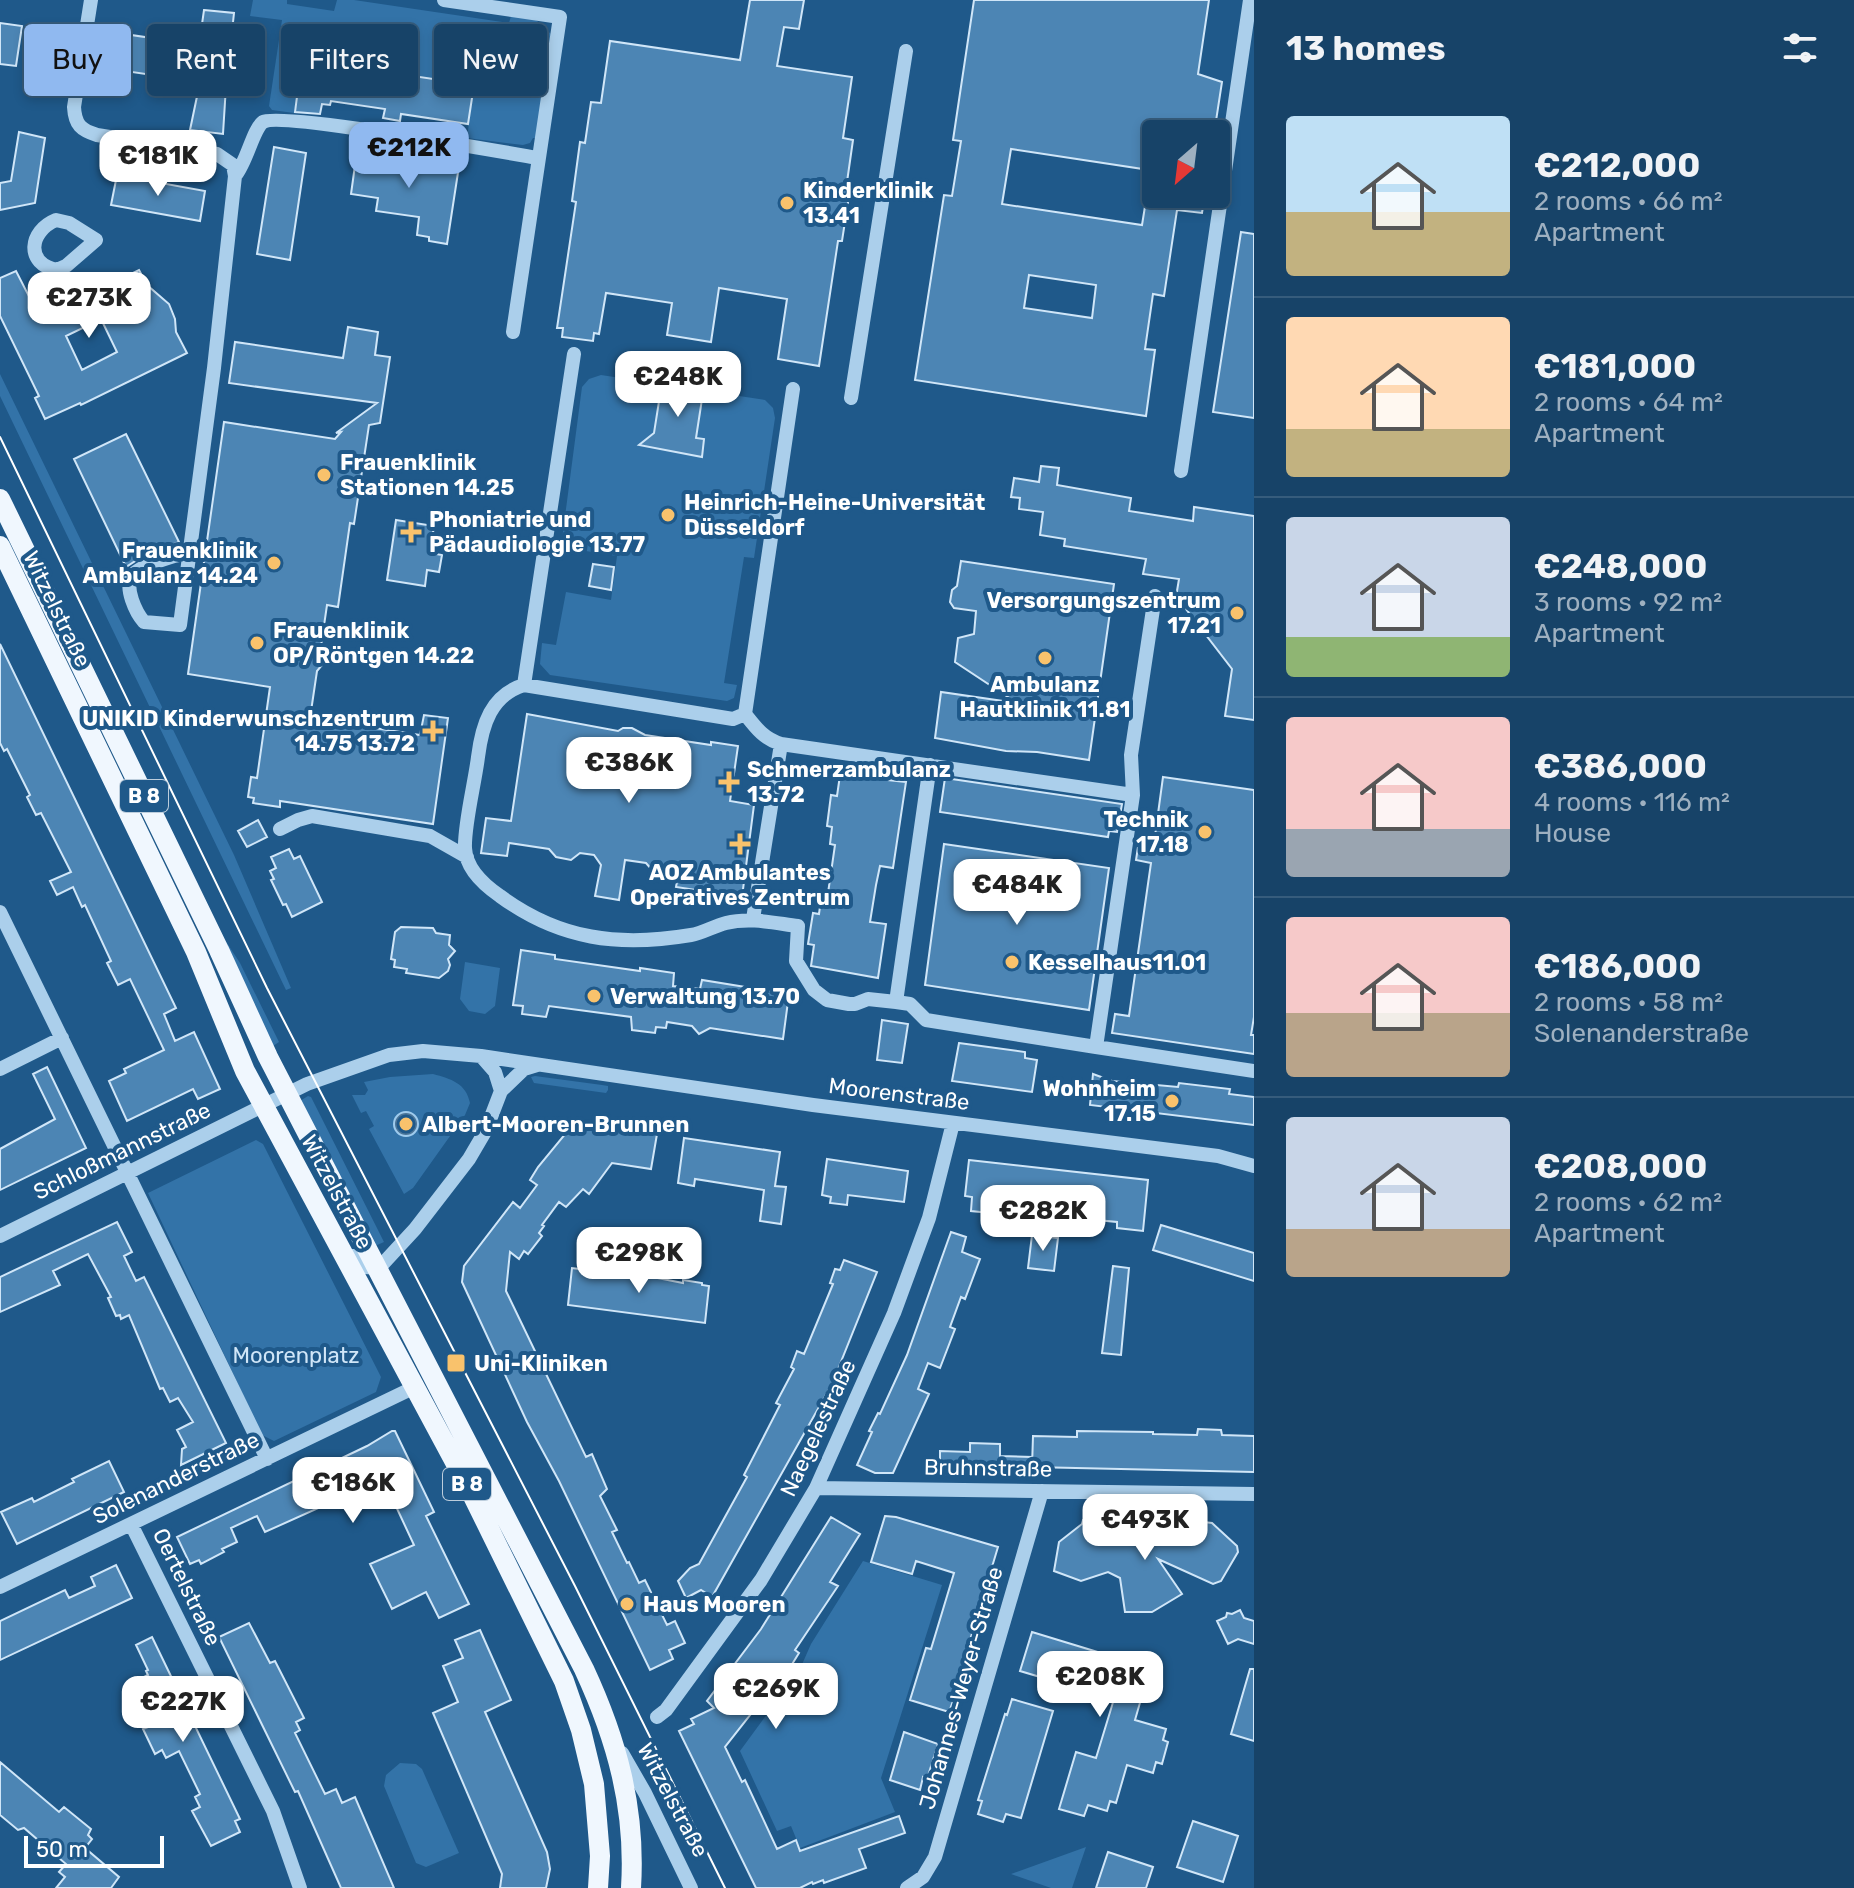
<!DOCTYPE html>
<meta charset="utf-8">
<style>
:root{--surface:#174368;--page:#204a6e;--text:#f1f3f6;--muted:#9eb0c0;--line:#365c7c;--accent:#90b9f0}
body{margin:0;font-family:Rubik,sans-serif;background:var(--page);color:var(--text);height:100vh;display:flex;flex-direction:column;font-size:30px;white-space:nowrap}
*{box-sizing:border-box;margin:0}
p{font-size:26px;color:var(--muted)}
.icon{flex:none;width:44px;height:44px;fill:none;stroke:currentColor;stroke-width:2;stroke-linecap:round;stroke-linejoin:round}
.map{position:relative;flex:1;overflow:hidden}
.panel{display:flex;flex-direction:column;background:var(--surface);width:600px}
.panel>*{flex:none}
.hud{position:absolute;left:24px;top:24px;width:760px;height:72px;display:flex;gap:16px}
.needle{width:52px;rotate:208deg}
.fabs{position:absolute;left:1142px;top:120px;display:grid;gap:16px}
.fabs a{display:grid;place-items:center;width:88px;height:88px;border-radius:8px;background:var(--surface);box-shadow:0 4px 12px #0003,0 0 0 2px var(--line);font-size:40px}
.scale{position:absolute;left:24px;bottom:20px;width:140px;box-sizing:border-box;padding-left:8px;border:4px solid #fff;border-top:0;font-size:22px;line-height:28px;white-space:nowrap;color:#fff;-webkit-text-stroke:6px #1f598a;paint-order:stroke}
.price{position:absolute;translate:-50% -68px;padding:0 18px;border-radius:16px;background:#fff;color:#222;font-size:26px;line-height:52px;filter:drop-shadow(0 2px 4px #0008)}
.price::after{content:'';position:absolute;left:50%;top:48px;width:24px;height:18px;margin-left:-12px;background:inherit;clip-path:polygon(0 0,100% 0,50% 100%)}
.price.selected{background:var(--accent);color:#111}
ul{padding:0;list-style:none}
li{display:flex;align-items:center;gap:24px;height:200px;padding:0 32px}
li+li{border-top:2px solid var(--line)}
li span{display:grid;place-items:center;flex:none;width:224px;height:160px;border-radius:8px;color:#555}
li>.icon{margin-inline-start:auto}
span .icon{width:96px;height:96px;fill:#fffc;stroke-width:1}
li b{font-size:34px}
h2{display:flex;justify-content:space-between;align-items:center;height:96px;padding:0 32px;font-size:34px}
.pill{padding:0 28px;border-radius:8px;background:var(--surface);box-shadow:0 4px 12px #0003,0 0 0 2px var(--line);font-size:28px;line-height:72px}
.pill.selected{background:var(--accent);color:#111}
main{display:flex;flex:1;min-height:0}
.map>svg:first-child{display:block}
.green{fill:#3373a8}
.water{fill:#4c7598;stroke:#9fcbed;stroke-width:2}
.building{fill:#4c85b4;stroke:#d0e6f8;stroke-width:2;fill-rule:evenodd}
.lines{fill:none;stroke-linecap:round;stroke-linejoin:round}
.minor{stroke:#abcfeb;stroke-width:14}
.major{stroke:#f0f7fe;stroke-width:20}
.tram{stroke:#fff;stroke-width:2}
.poi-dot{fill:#f9c26c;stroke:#1f598a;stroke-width:3}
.labels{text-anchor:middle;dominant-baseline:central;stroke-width:8;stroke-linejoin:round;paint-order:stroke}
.shield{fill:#1f598a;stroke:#bccddc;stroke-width:2}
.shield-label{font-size:20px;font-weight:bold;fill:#fff}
.poi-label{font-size:22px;font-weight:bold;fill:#fff;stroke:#1f598a;text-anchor:start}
.street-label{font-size:22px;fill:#fff;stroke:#1f598a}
.park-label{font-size:22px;fill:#d0e6f8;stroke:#1f598a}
</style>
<main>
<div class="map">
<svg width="1254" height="1888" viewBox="0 0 1254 1888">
<rect width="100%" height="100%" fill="#1f598a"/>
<path class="green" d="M253,0H287V4L334,11L337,0H354L509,23L511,16L535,19L551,34L537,138H533L530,143L523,145L467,138L474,85L432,79L403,94L406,72L337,61L336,63L303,58L294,113L272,110L269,106L282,20L250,16Z
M0,374L234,855L291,988L286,990L0,396Z
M601,375L765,400L773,408L775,418L754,558L744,557L724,683L737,685L734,698L727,701L550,675L540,664L542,643L556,645L566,592L611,600L617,556L561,547L582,387L589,379Z
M225,940L240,963L279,1042L273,1046Z
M465,962L500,968L495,1006L485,1014L469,1011L460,999Z
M433,1074C451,1079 466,1083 470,1103L465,1115L413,1188L404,1194L369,1129L374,1126L366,1111L361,1113L352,1095H365L368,1090L364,1082L390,1077Z
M535,1076L602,1085L608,1086V1090L606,1093L534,1083L531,1077Z
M308,1096L311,1097L384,1242L375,1246L300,1101Z
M256,1140L263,1144L381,1377L376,1392L274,1441L262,1435L148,1193Z
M863,1561L942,1585L881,1778L895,1812L800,1848L791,1826L777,1831L740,1751L800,1669L811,1644Z
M400,1763L416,1764L422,1769L459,1853L426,1867L416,1863L384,1786L386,1775Z
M1086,1847L1072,1888H1051L1011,1874Z"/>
<path class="water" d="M394 1124a12 12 0 1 1 24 0a12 12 0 1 1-24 0Z"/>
<path class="building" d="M750,0H804L799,29L784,27L777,66L852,77L843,138L853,140L847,182L851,183L842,241H838L819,366L778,359L787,299L719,288L711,342L667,335L672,303L606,293L599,334L594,333L593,341L562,337L563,328H557L576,202L572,201L580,142L585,143L591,102L601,103L610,41L740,60Z
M974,0H1209L1198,74L1222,82L1214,134H1156V171L1011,149L1002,204L1142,225L1147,194H1205L1202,213L1177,210L1164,296L1153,294L1145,349L1155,350L1146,416L915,380L944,195L952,196L961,141L953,140ZM1029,275L1096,285L1092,318L1024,308Z
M204,10L234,13L230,50L244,52L243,70L238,88L226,86L223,134L190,130L200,82L98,67L104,31L199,45Z
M0,23L22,26L16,66L0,64Z
M302,58L391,69L407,72L406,75L474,85L468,124L401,114L400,121L383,118L385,109L331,101L330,105L322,104L320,114L295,112Z
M19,132L45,138L35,203L0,210V183L11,181Z
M274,147L306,153L290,260L257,254Z
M357,151L459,166L447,244L429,241V237L417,235L419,217L376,211L378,198L351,194Z
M117,175L205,191L200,221L111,205Z
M1241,232L1254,234V418L1213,412Z
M139,270L147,285L169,304L175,319L176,332L187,353L81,405L80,403L45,419L35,398L39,396L0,316V278L16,271L37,312L53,309L54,311ZM101,319L117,352L82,370L66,336Z
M348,327L378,332L375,355L390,357L380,423L369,425L354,524L350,523L338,607L327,605L320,653L323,658L322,665L317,671L310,718L420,735L424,715L448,718L433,824L280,801V807L253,803L254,798L248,797L251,777L257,778L270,687L188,674L224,422L335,439L341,432L336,433L377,403L229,383L235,342L343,358Z
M647,380L713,390L702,399L696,438L704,439L702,457L639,445L654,433L660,395Z
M126,434L179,542L140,558L126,567L74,459Z
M1041,466L1059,468L1057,485L1131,498L1129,511L1193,521L1194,507L1254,516V720L1225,716L1232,669L1182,604L1175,603L1179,579L1143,574L1146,559L1064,546L1065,539L1040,535L1043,512L1019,509L1020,498L1011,497L1014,478L1039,482Z
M396,520L434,526L430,553L442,555L439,572L427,570L425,586L387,580Z
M961,561L1114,584L1089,760L1037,752L1006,751L935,738L941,692L1017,703L955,662L958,638L974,634L976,611L954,608L950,602L952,590L957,586Z
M593,564L614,567L611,590L589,586Z
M0,644L176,1008L164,1014L175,1041L194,1032L220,1089L198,1099L193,1089L127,1121L109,1081L126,1073L124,1069L164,1050L130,979L118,985L107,963L111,961L85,905L82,907L73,887L57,895L50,881L71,872L41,813L36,815L27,797L30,795L7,749L4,751L0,743Z
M527,714L618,731L623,728H632L645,735L711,745V742L738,746L730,801L754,805L742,897L676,887L678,876L653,871L646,863L625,860L619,900L595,896L601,865L594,855L580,853L571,860L556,857L549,849L509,843L507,856L481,853L486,818L511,821Z
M840,775L906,782L893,868L880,866L876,885L870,922L886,924L878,978L811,966L814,945L808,944L813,913L819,914L821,899L827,900L835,845L830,844L832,827L827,826L831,795L837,796Z
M1163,777L1254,790V1017L1251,1035H1254V1054L1112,1033L1115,1014L1129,1016L1151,863L1136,860L1140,834L1155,836Z
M945,778L1122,804L1117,832L1109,831L1108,837L940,812Z
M258,820L267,837L247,847L238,831Z
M944,844L1109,868L1089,1010L925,985Z
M289,849L294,859L300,856L322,902L292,917L286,904L283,905L271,880L274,879L270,871L276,868L271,857Z
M401,927L433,928L436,933L450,935L449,945L455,951L448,959L450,965L448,971L439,978L406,973L407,969L394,967L395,960L391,959L395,932Z
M521,950L555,955V959L640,971V968L674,973L673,986L700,989L702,980L789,994L783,1039L710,1028L699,1034L692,1026L667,1022L666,1028L656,1027L655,1033L632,1030L631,1017L549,1006L546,1017L522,1014L523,1006L513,1005Z
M882,1020L908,1024L902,1063L877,1060Z
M959,1043L1025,1052V1058L1037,1060L1032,1092L952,1081Z
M47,1067L86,1148L0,1190V1149L55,1119L33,1074Z
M1093,1074L1112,1081L1178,1087L1179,1083L1230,1089L1229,1094L1254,1097V1125L1090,1105Z
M575,1122L657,1134L651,1169L612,1163L589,1194L583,1189L566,1207L559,1202L542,1225L544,1226L539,1233L542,1236L528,1254L524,1251L519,1259L510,1252L506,1291L586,1457L592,1454L607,1489L600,1496L617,1530L612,1532L627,1563L629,1562L639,1583L645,1580L667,1625L675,1621L685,1643L669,1650L673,1659L650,1670L559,1481L527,1422L462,1282L464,1266L513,1202L520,1208L537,1185L530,1180L538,1167Z
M684,1138L780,1152L775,1186L786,1187L781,1224L760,1221L764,1190L695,1179L694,1186L678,1183Z
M827,1159L908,1171L904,1202L848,1195L847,1205L830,1203L831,1197L822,1195Z
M969,1160L1148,1180L1143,1231L1117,1228V1222L1065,1217L1066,1208L992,1199L990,1213L971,1211L972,1197L965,1196Z
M117,1222L132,1252L124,1256L136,1281L144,1277L226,1443L181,1465L182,1449L186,1447L177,1430L193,1422L178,1398L170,1402L163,1388L160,1389L129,1315L121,1319L120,1315L116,1316L108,1298L111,1297L88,1254L53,1271L60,1285L0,1312V1277Z
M1161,1225L1254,1253V1281L1153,1250Z
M951,1232L966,1237L962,1252L980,1259L965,1299L961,1297L950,1327L955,1329L940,1368L928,1363L918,1389L929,1394L893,1473H875L857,1465L872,1432L869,1431L878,1413L880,1414L907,1355Z
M1032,1235L1058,1238L1054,1271L1028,1268Z
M844,1260L877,1272L832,1384L712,1597L701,1590L686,1598L678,1581L690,1568L699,1564L747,1477L744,1475L780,1405L776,1403L794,1369L791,1367L797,1351L804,1354L833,1284L830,1283L835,1269L840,1270Z
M580,1266L600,1269L599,1272L631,1275L632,1273L683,1283V1280L702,1283V1285L709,1286L705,1323L568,1305L572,1268L580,1269Z
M1113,1266L1129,1268L1121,1355L1102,1353Z
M1198,1429L1221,1430L1222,1435L1254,1436V1472L1032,1467L1033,1436L1077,1437V1431L1153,1432V1434L1197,1435Z
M392,1431H395L434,1512L426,1516L469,1604L439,1618L426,1592L392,1609L370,1564L414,1545L393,1500L402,1493L389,1466L365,1478L330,1467L345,1496L265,1532L257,1516L231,1528L237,1542L222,1549L224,1552L201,1564L199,1560L190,1564L177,1537L367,1446Z
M970,1443L1000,1444V1456L1032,1457V1476L940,1474V1451L970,1452Z
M109,1461L124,1492L17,1544L1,1512L32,1498L34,1502L74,1482L72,1479Z
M885,1516L896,1517L998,1547L961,1670L964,1671L949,1712L910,1700L926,1648L931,1649L954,1573L916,1561L912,1574L871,1562Z
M831,1517L860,1534L830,1582L838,1586L795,1650L799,1653L786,1674L784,1672L725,1747L742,1782L745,1780L777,1849L796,1840L800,1851L899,1816L905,1833L859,1849L866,1868L824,1883L823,1880L813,1884L812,1882L800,1888H756L679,1731L694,1724L691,1719L714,1708L707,1701L761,1629Z
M1083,1520L1092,1521L1115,1540L1182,1541L1204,1522L1212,1523L1237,1546L1238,1552L1221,1581L1213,1584L1158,1559L1182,1594L1152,1612H1125L1120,1578L1108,1572L1081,1581L1054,1571L1059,1542L1082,1524Z
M116,1565L132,1598L0,1660V1621L65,1590L69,1598L95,1586L91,1577Z
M1240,1610L1244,1618L1254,1621V1644L1238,1639L1228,1644L1217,1621L1226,1617L1227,1613L1232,1614Z
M249,1623L270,1663L275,1661L304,1718L296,1722L300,1730L295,1733L325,1794L336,1789L342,1803L355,1797L394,1888H341L298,1791L295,1792L219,1637Z
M480,1630L511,1700L485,1712L547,1852L550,1869L546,1888H500L502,1874L433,1713L458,1702L443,1666L463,1658L455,1640Z
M1032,1632L1150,1668L1135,1720L1166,1729L1163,1740L1168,1742L1162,1764L1156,1762L1153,1773L1127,1765L1116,1803L1110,1801L1107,1811L1088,1805L1084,1816L1059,1809L1076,1752L1096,1758L1114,1699L1020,1671Z
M152,1637L240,1819L235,1821L240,1832L211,1846L192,1811L200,1807L195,1797L200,1794L179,1751L166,1758L162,1750L155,1754L143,1729L151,1726L130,1684L148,1675L146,1671L148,1670L136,1645Z
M1250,1669H1254V1741L1231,1734Z
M1012,1699L1053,1711L1021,1818L1006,1814L1003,1822L978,1814L982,1801L978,1800L1005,1714L1007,1715Z
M904,1732L938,1744L927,1779L923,1777L920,1790L890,1780Z
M0,1762L59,1812L64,1807L91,1829L88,1835L92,1839L85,1848L119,1877L111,1888H56L65,1877L59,1872L66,1864L24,1828L18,1830L0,1815Z
M1193,1821L1238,1836L1223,1882L1177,1867Z
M1108,1852L1153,1867L1146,1888H1096Z"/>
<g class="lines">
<path class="minor" d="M91,0L74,107C75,125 81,130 97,135L217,154L233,165L235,176L214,368L180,625L144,622C138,615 135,609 132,600C123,573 137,570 159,561C170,557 178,554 189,554
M444,0L560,17L513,332
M235,176C247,162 253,129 263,122C279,112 503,152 538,158
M56,220L69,223L96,240L66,266L57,270C25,264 29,231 56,220Z
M793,389L745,714C756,728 764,739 781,744L1133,795
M851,398L906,51
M1181,471L1250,0
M1155,596L1131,755L1133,795L1096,1047L1254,1071
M524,685L574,354
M745,714L733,719L524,685C491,695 482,725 478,757C475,782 464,825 465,848C466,869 484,885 500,896C560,940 619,947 691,935C703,933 714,926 726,923C750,917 774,923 798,926L796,961L814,990L827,1000L849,1004H855L868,999L896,1002
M930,765L896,1002L910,1004L926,1020L1096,1047
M280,829L298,820L312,816L430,836L467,857
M0,912L267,1459
M753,919L781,744
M481,1056L495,1072L501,1091
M0,1069L62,1038
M0,1236L307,1084L389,1055L423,1051L481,1056L813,1105L1218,1156L1254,1166
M344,1256H358L365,1267L379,1268L415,1229L469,1159L486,1130L501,1091L524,1069L537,1065
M816,1488L1254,1494
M131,1524L273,1811L300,1888
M0,1587L415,1387
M657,1717L666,1710L761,1580L816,1488L894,1313L929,1218L953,1123
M622,1753L645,1793L691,1888
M907,1888L923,1877L935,1857L1042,1491"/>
<path class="major" d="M0,499L219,950L268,1057L584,1669C617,1740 636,1809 631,1888
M0,546L196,952L245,1071L470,1490L564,1681L581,1730L594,1784L600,1856L598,1888"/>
<path class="tram" d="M0,437L267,988L575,1586L725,1888"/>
</g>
<g class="poi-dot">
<circle cx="787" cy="203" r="8"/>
<circle cx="324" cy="475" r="8"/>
<circle cx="668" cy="515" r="8"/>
<path d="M407 520h8v8h8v8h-8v8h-8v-8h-8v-8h8z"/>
<circle cx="274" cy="563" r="8"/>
<circle cx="1237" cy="613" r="8"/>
<circle cx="257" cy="643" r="8"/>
<circle cx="1045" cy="658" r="8"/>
<path d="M429 719h8v8h8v8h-8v8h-8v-8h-8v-8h8z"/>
<path d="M725 770h8v8h8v8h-8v8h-8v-8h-8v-8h8z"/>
<circle cx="1205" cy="832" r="8"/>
<path d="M736 832h8v8h8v8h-8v8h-8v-8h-8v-8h8z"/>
<circle cx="1012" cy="962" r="8"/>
<circle cx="594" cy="996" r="8"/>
<circle cx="1172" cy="1101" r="8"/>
<circle cx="406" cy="1124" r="8"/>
<rect x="446" y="1353" width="20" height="20" rx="4"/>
<circle cx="627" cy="1604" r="8"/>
</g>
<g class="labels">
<g class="shield">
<rect x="120" y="780" width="48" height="32" rx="6"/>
<rect x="443" y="1468" width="48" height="32" rx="6"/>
</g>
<g class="shield-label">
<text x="144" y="796">B 8</text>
<text x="467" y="1484">B 8</text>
</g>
<g class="poi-label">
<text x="803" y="190">Kinderklinik<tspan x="803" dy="25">13.41</tspan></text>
<text x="340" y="462">Frauenklinik<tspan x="340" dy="25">Stationen 14.25</tspan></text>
<text x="684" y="502">Heinrich-Heine-Universität<tspan x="684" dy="25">Düsseldorf</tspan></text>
<text x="429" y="519">Phoniatrie und<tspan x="429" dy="25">Pädaudiologie 13.77</tspan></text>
<text x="258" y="550" text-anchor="end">Frauenklinik<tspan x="258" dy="25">Ambulanz 14.24</tspan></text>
<text x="1221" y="600" text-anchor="end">Versorgungszentrum<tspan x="1221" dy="25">17.21</tspan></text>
<text x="273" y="630">Frauenklinik<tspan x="273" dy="25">OP/Röntgen 14.22</tspan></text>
<text x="1045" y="684" text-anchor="middle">Ambulanz<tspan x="1045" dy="25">Hautklinik 11.81</tspan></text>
<text x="415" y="718" text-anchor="end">UNIKID Kinderwunschzentrum<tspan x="415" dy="25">14.75 13.72</tspan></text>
<text x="747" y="769">Schmerzambulanz<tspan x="747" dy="25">13.72</tspan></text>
<text x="1189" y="819" text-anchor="end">Technik<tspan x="1189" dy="25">17.18</tspan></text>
<text x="740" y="872" text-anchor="middle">AOZ Ambulantes<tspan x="740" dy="25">Operatives Zentrum</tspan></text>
<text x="1028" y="962">Kesselhaus11.01</text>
<text x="610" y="996">Verwaltung 13.70</text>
<text x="1156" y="1088" text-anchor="end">Wohnheim<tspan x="1156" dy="25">17.15</tspan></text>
<text x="422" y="1124">Albert-Mooren-Brunnen</text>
<text x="474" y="1363">Uni-Kliniken</text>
<text x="643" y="1604">Haus Mooren</text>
</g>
<g class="street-label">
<text transform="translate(57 609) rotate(64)">Witzelstraße</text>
<text transform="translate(899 1094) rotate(7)">Moorenstraße</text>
<text transform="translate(122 1151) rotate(-26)">Schloßmannstraße</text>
<text transform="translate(337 1192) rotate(62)">Witzelstraße</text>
<text transform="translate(818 1428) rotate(-65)">Naegelestraße</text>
<text transform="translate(988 1468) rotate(1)">Bruhnstraße</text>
<text transform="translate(176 1478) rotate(-26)">Solenanderstraße</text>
<text transform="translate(187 1587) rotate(64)">Oertelstraße</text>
<text transform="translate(961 1688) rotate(-74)">Johannes-Weyer-Straße</text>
<text transform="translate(673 1800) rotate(62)">Witzelstraße</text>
</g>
<g class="park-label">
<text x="296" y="1355">Moorenplatz</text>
</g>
</g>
</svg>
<div class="fabs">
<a><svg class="needle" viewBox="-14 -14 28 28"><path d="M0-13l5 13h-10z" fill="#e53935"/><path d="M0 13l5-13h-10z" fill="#9eb0c0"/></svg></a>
</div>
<div class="scale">50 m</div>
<b class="price selected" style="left:409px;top:190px">€212K</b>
<b class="price" style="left:158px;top:198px">€181K</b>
<b class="price" style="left:89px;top:340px">€273K</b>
<b class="price" style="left:678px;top:419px">€248K</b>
<b class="price" style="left:629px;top:805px">€386K</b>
<b class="price" style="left:1017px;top:927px">€484K</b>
<b class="price" style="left:1043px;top:1253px">€282K</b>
<b class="price" style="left:639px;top:1295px">€298K</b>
<b class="price" style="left:353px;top:1525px">€186K</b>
<b class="price" style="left:1145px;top:1562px">€493K</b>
<b class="price" style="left:1100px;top:1719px">€208K</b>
<b class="price" style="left:776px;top:1731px">€269K</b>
<b class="price" style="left:183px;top:1744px">€227K</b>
<div class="hud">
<a class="pill selected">Buy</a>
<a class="pill">Rent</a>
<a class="pill">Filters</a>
<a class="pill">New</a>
</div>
</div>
<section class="panel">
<h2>13 homes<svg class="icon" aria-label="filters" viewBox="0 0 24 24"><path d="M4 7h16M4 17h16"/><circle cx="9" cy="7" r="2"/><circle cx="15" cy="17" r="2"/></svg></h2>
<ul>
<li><span style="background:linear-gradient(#bfe0f5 60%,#c2b280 0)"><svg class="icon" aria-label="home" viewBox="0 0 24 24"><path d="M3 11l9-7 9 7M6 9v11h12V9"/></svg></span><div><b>€212,000</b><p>2 rooms · 66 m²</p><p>Apartment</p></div></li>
<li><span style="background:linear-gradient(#ffd9b3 70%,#c2b280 0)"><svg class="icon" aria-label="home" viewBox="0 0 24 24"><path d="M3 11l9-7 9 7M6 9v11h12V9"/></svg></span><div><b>€181,000</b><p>2 rooms · 64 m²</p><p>Apartment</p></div></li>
<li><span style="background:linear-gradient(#c9d6e8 75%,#8fb573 0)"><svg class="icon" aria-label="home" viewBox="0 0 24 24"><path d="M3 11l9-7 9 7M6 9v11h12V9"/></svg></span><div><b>€248,000</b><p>3 rooms · 92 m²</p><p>Apartment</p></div></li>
<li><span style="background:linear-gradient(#f6c9c9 70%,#9aa5b1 0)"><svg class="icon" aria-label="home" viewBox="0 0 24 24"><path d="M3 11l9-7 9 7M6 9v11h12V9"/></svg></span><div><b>€386,000</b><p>4 rooms · 116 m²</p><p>House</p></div></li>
<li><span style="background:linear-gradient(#f6c9c9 60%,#b9a48a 0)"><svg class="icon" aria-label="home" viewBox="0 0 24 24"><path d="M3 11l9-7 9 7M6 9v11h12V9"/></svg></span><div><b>€186,000</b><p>2 rooms · 58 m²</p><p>Solenanderstraße</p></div></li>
<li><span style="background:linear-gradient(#c9d6e8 70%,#b9a48a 0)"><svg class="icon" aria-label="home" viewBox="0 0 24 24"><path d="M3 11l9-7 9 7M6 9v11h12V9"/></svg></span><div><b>€208,000</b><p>2 rooms · 62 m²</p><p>Apartment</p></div></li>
</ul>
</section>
</main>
